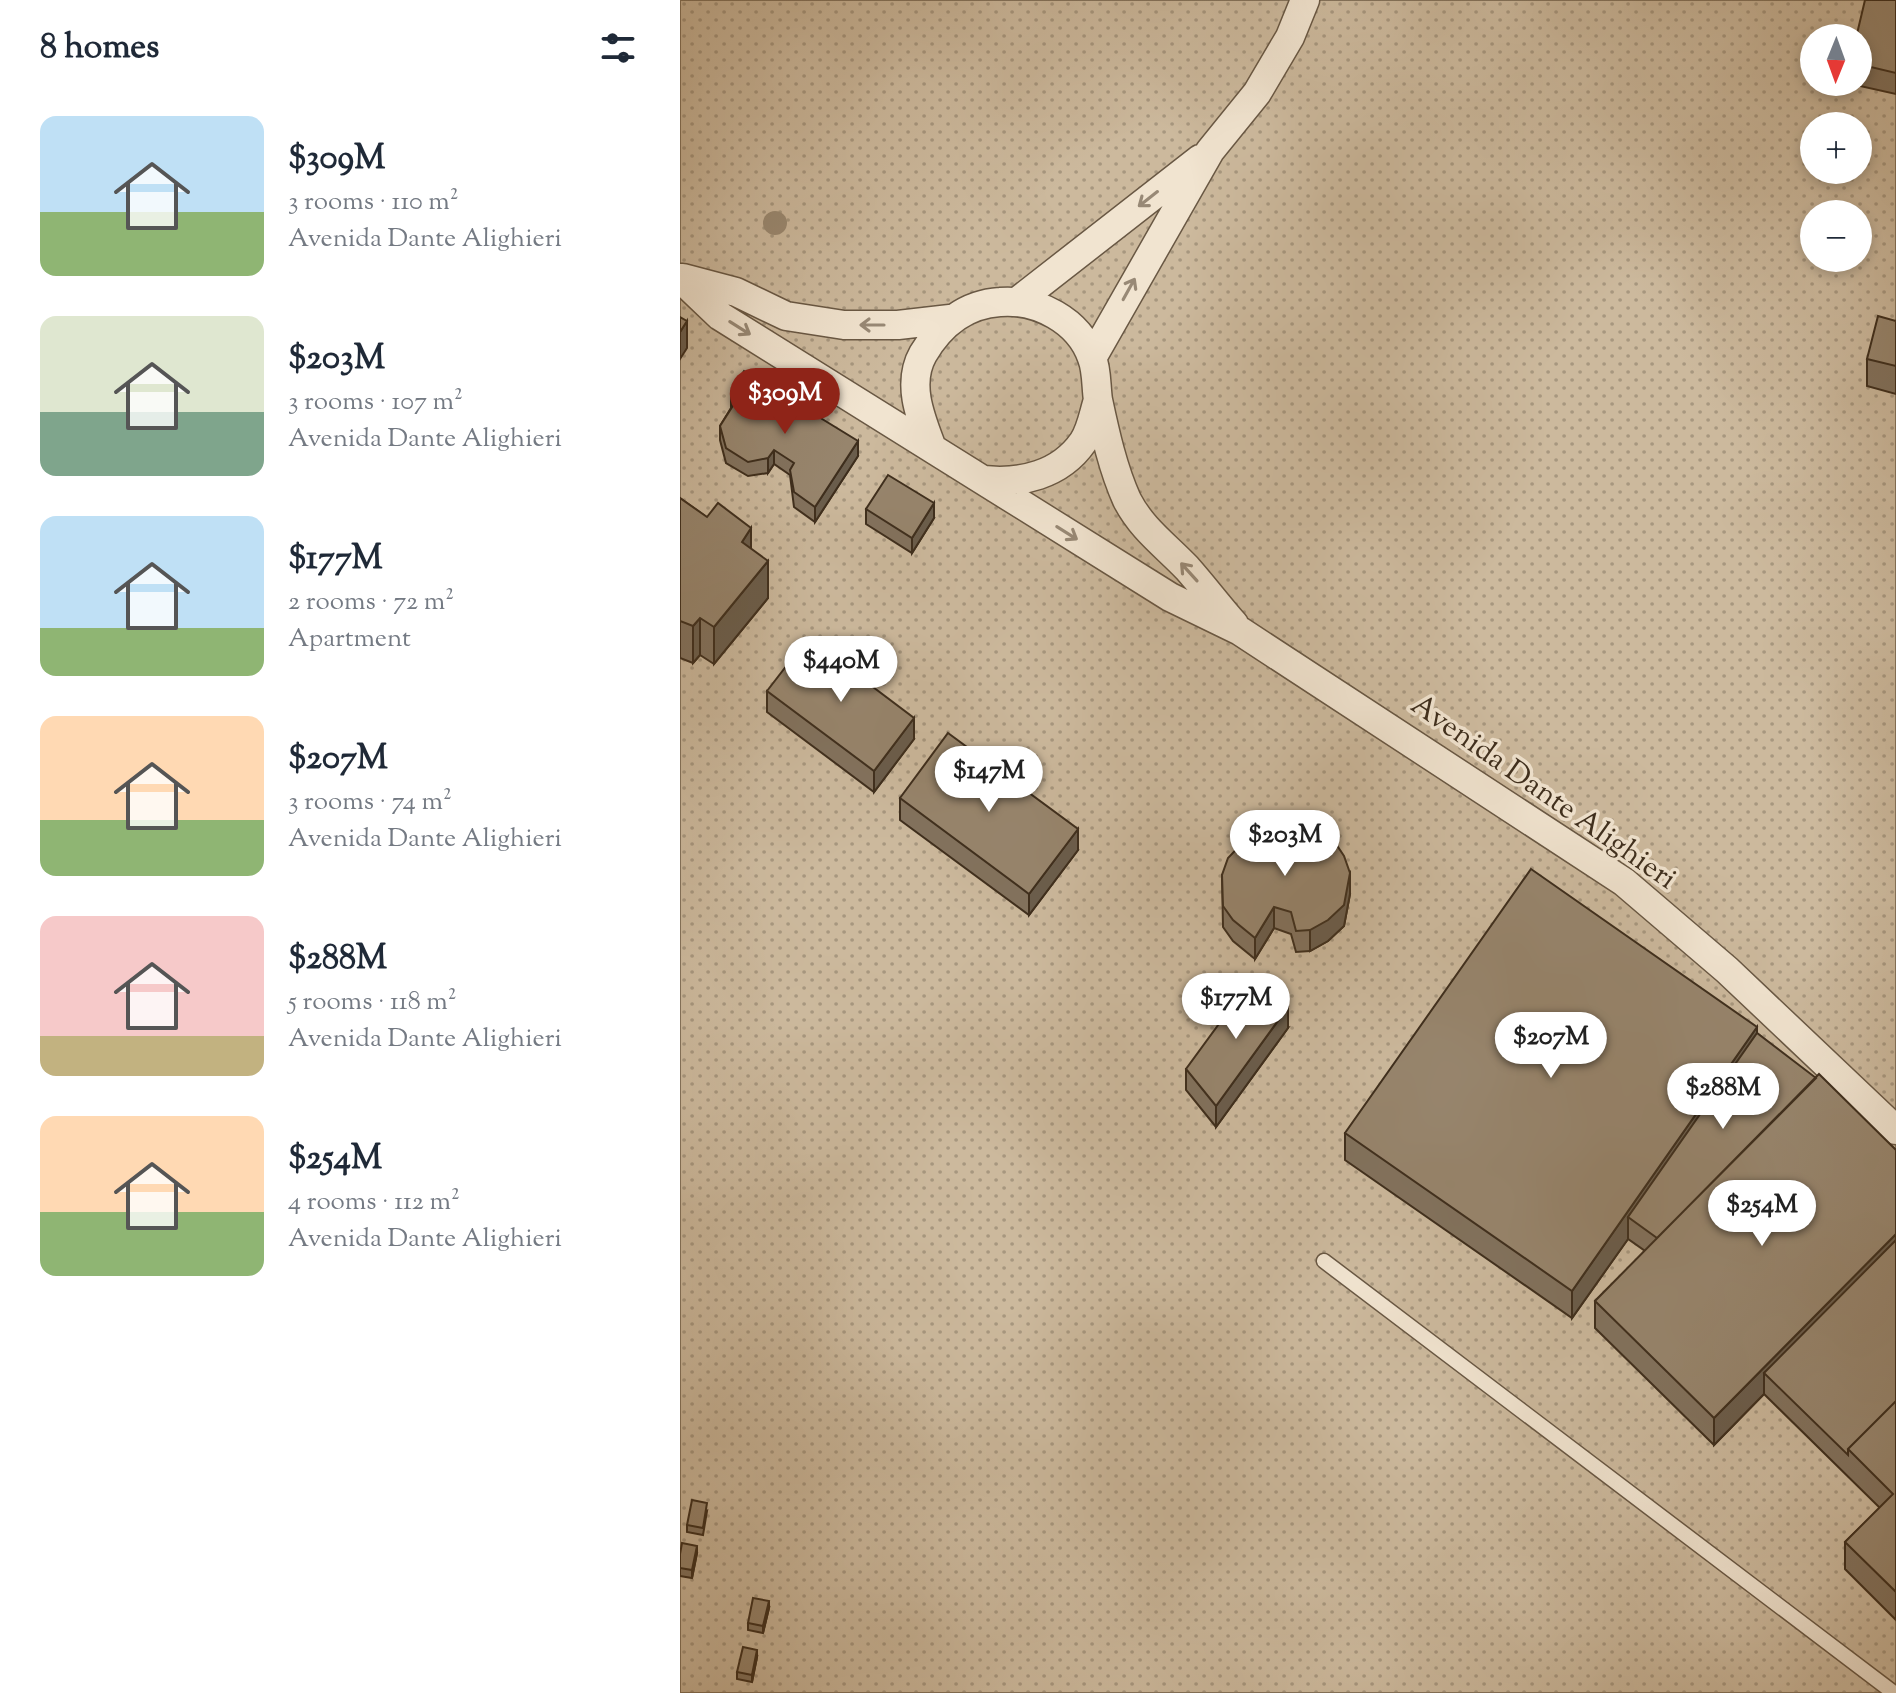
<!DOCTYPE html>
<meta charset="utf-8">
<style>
:root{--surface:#fff;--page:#f6f6f7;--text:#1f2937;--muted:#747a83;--accent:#8f2418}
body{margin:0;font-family:"Sorts Mill Goudy",serif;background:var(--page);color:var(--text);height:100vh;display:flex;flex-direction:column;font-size:30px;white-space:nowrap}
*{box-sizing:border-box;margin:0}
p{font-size:26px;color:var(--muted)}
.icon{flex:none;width:44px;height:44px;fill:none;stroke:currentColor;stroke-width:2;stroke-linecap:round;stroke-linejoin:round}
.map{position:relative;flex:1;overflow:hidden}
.drawer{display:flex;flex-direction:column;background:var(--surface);width:680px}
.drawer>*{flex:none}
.needle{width:52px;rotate:181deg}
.buttons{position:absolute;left:1120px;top:24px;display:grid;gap:16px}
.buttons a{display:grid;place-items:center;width:72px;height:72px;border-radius:50%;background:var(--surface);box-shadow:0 4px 12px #0003;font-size:40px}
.price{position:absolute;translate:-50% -68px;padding:0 18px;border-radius:28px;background:#fff;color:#222;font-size:26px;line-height:52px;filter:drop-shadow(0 2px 4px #0008)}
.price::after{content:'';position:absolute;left:50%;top:48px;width:24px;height:18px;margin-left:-12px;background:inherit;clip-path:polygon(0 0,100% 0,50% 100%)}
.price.selected{background:var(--accent);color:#fff}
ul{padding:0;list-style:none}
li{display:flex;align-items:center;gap:24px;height:200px;padding:0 40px}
li span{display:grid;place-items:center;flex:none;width:224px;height:160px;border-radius:16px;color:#555}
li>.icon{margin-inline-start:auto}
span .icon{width:96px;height:96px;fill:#fffc;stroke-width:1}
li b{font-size:34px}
h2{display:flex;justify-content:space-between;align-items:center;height:96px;padding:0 40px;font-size:34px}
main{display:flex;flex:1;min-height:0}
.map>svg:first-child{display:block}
.park{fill:url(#park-dots);stroke:#85745d;stroke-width:2;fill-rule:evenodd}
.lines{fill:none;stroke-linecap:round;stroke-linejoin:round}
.lane-casing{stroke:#695844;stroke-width:17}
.street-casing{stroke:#695844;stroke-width:31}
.lane{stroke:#f1e4d0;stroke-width:14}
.street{stroke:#f1e4d0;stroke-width:28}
.tree{fill:#9a8971}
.wall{fill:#82725e;stroke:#3e2e1d;stroke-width:2}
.shaded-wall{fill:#6a5d4c;stroke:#3e2e1d;stroke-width:2}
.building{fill:#97856d;stroke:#3e2e1d;stroke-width:2}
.oneway{stroke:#988976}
.labels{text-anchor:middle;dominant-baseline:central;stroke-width:7;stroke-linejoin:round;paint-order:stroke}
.street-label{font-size:30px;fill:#3e2e1d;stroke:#f1e4d0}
</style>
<main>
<section class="drawer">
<h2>8 homes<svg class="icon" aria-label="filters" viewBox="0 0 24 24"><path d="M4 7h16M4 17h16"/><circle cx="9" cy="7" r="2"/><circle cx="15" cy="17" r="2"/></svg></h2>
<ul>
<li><span style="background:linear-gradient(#bfe0f5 60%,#8fb573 0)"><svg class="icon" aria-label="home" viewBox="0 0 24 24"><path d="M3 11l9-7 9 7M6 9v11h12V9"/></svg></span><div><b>$309M</b><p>3 rooms · 110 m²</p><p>Avenida Dante Alighieri</p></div></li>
<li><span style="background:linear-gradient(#dfe7d0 60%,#7fa58c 0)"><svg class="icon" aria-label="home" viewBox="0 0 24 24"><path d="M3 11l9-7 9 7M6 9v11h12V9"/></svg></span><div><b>$203M</b><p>3 rooms · 107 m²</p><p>Avenida Dante Alighieri</p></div></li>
<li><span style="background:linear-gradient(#bfe0f5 70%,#8fb573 0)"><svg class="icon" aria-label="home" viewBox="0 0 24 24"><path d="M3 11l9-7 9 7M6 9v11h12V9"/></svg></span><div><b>$177M</b><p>2 rooms · 72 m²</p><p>Apartment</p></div></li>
<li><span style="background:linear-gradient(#ffd9b3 65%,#8fb573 0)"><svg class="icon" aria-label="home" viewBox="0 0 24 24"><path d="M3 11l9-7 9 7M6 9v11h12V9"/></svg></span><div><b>$207M</b><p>3 rooms · 74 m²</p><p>Avenida Dante Alighieri</p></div></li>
<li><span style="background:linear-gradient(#f6c9c9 75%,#c2b280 0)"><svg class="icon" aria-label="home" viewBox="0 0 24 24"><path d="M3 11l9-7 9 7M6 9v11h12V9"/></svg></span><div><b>$288M</b><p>5 rooms · 118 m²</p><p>Avenida Dante Alighieri</p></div></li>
<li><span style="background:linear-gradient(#ffd9b3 60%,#8fb573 0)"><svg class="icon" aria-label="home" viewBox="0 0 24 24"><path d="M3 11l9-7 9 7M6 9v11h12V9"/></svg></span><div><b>$254M</b><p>4 rooms · 112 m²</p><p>Avenida Dante Alighieri</p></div></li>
</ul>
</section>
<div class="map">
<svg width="1216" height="1693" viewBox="0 0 1216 1693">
<defs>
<pattern id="park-dots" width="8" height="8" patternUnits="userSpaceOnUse" patternTransform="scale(2)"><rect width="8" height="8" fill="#ccb99d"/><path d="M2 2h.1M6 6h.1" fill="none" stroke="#a7977f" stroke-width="1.8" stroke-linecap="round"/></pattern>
</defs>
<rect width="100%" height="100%" fill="#e9d5b7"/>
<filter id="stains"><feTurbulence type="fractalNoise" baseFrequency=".0025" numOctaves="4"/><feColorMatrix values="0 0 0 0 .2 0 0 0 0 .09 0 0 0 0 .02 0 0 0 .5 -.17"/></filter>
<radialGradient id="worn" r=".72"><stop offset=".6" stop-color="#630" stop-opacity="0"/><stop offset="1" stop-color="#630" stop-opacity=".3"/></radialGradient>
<path class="park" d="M0,0H1216V1693H0ZM1134,38H1178V82H1134ZM1134,126H1178V170H1134ZM1134,214H1178V258H1134Z"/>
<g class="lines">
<defs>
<path id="lane" d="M644,1261L1214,1693"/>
<path id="street" d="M0,278L40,316L490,597L560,631L944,882L1047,970L1216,1130
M3,278L56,292L106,316L164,325H218L270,319
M338,301L520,159
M412,358L530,151L577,93L610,37L625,0
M252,448C241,419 226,384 243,354C260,325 286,304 320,302C357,299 399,320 412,358C417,370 416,387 418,400C425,433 433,469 447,500C462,529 485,545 507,568C523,586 538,606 554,624
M303,480C341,484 380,475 403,442C411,431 414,412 418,400"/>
</defs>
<use href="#lane" class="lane-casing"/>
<use href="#street" class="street-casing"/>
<use href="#lane" class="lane"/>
<use href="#street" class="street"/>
</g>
<circle class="tree" cx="95" cy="223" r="12"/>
<path class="wall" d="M1216,0V94L1171,84V82H1178V38Z
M1216,321V394L1187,386V359Z
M51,392L178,456L135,522L114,507L110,475L94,464L88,473L68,476L46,463L40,440V426L51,408Z
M0,498L71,549L88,598L34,664L20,655L13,663L0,658Z
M186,509L254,518L232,553L186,524Z
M87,691L234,739L194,792L87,712Z
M220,798L398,850L349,915L220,820Z
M542,875L670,894L664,926L648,941L630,951L616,952L611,934L594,928L575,959L553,941L543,927Z
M608,1028L536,1127L506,1090V1069Z
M1077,1033L1216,1150V1620L1165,1569V1542L1200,1508L1084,1394L1034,1445L915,1328V1301L965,1251L948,1239L892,1318L665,1160V1133Z
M27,1511L23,1535L7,1532V1525Z
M17,1553L12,1578L0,1576V1554Z
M89,1608L83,1633L68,1630V1623Z
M77,1657L72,1682L57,1679V1672Z"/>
<path class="shaded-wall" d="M7,321V348L0,359V332Z
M178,441V456L135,522V507Z
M94,450V464L88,473V458Z
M254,503V518L232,553V538Z
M71,528V565L62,542Z
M88,561V598L34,664V627Z
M20,618V655L13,663V626Z
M234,718V739L194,792V771Z
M398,829V850L349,915V894Z
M670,873V894L664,926L648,941L630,951V930Z
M594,907V928L575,959V938Z
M608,1007V1028L536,1127V1106Z
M1077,1027V1054L948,1217V1239L892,1318V1291Z
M1216,1234V1261L1084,1373V1394L1034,1445V1418Z
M17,1546V1553L12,1578V1570Z
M89,1601V1608L83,1633V1626Z
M77,1650V1657L72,1682V1675Z"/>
<path class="building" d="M1185,0H1216V73L1178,64V38H1176Z
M1198,316L1216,321V366L1187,359Z
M0,317L7,321L0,332Z
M64,371L178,441L135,507L114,492L110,470L114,463L94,450L88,458L68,462L46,448L40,426L54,404L51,392Z
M208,475L254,503L232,538L186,509Z
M0,498L27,517L38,503L71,528L62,542L88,561L34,627L20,618L13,626L0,621Z
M128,638L234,718L194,771L87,691Z
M268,733L398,829L349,894L220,798Z
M607,822L624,823L654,841L664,856L670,873L664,905L648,920L630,930L616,931L611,912L594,907L575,938L553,920L543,906L542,875L548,858L572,833Z
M851,869L1077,1027L892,1291L665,1133Z
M571,980L608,1007L536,1106L506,1069Z
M1077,1033L1136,1078L977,1238L948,1217Z
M1139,1074L1216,1150V1234L1034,1418L915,1301Z
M1216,1240V1401L1168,1449V1455L1084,1373Z
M1216,1401V1592L1165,1542L1213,1494L1168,1449Z
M12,1500L27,1503L23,1528L7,1525Z
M2,1543L17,1546L12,1570L0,1568V1554Z
M73,1598L89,1601L83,1626L68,1623Z
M63,1647L77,1650L72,1675L57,1672Z"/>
<defs><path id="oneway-shaft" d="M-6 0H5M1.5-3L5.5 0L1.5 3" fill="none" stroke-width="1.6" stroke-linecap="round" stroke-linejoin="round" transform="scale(2)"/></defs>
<g class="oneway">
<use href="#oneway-shaft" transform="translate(468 199) rotate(142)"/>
<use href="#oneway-shaft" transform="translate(449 289) rotate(-61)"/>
<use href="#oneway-shaft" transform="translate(192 325) rotate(180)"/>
<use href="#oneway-shaft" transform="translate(60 328) rotate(32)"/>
<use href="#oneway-shaft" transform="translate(387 533) rotate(32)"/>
<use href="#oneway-shaft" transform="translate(509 572) rotate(-132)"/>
</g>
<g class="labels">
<g class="street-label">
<text transform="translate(863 793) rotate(35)">Avenida Dante Alighieri</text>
</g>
</g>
<rect width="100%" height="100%" filter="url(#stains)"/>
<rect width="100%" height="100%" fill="url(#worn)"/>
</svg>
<div class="buttons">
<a><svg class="needle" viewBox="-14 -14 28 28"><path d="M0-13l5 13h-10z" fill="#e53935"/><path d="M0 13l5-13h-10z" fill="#747a83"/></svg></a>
<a>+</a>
<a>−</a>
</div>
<b class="price selected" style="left:105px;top:436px">$309M</b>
<b class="price" style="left:161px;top:704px">$440M</b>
<b class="price" style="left:309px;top:814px">$147M</b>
<b class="price" style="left:605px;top:878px">$203M</b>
<b class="price" style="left:556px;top:1041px">$177M</b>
<b class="price" style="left:871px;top:1080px">$207M</b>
<b class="price" style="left:1043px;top:1131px">$288M</b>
<b class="price" style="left:1082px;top:1248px">$254M</b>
</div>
</main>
